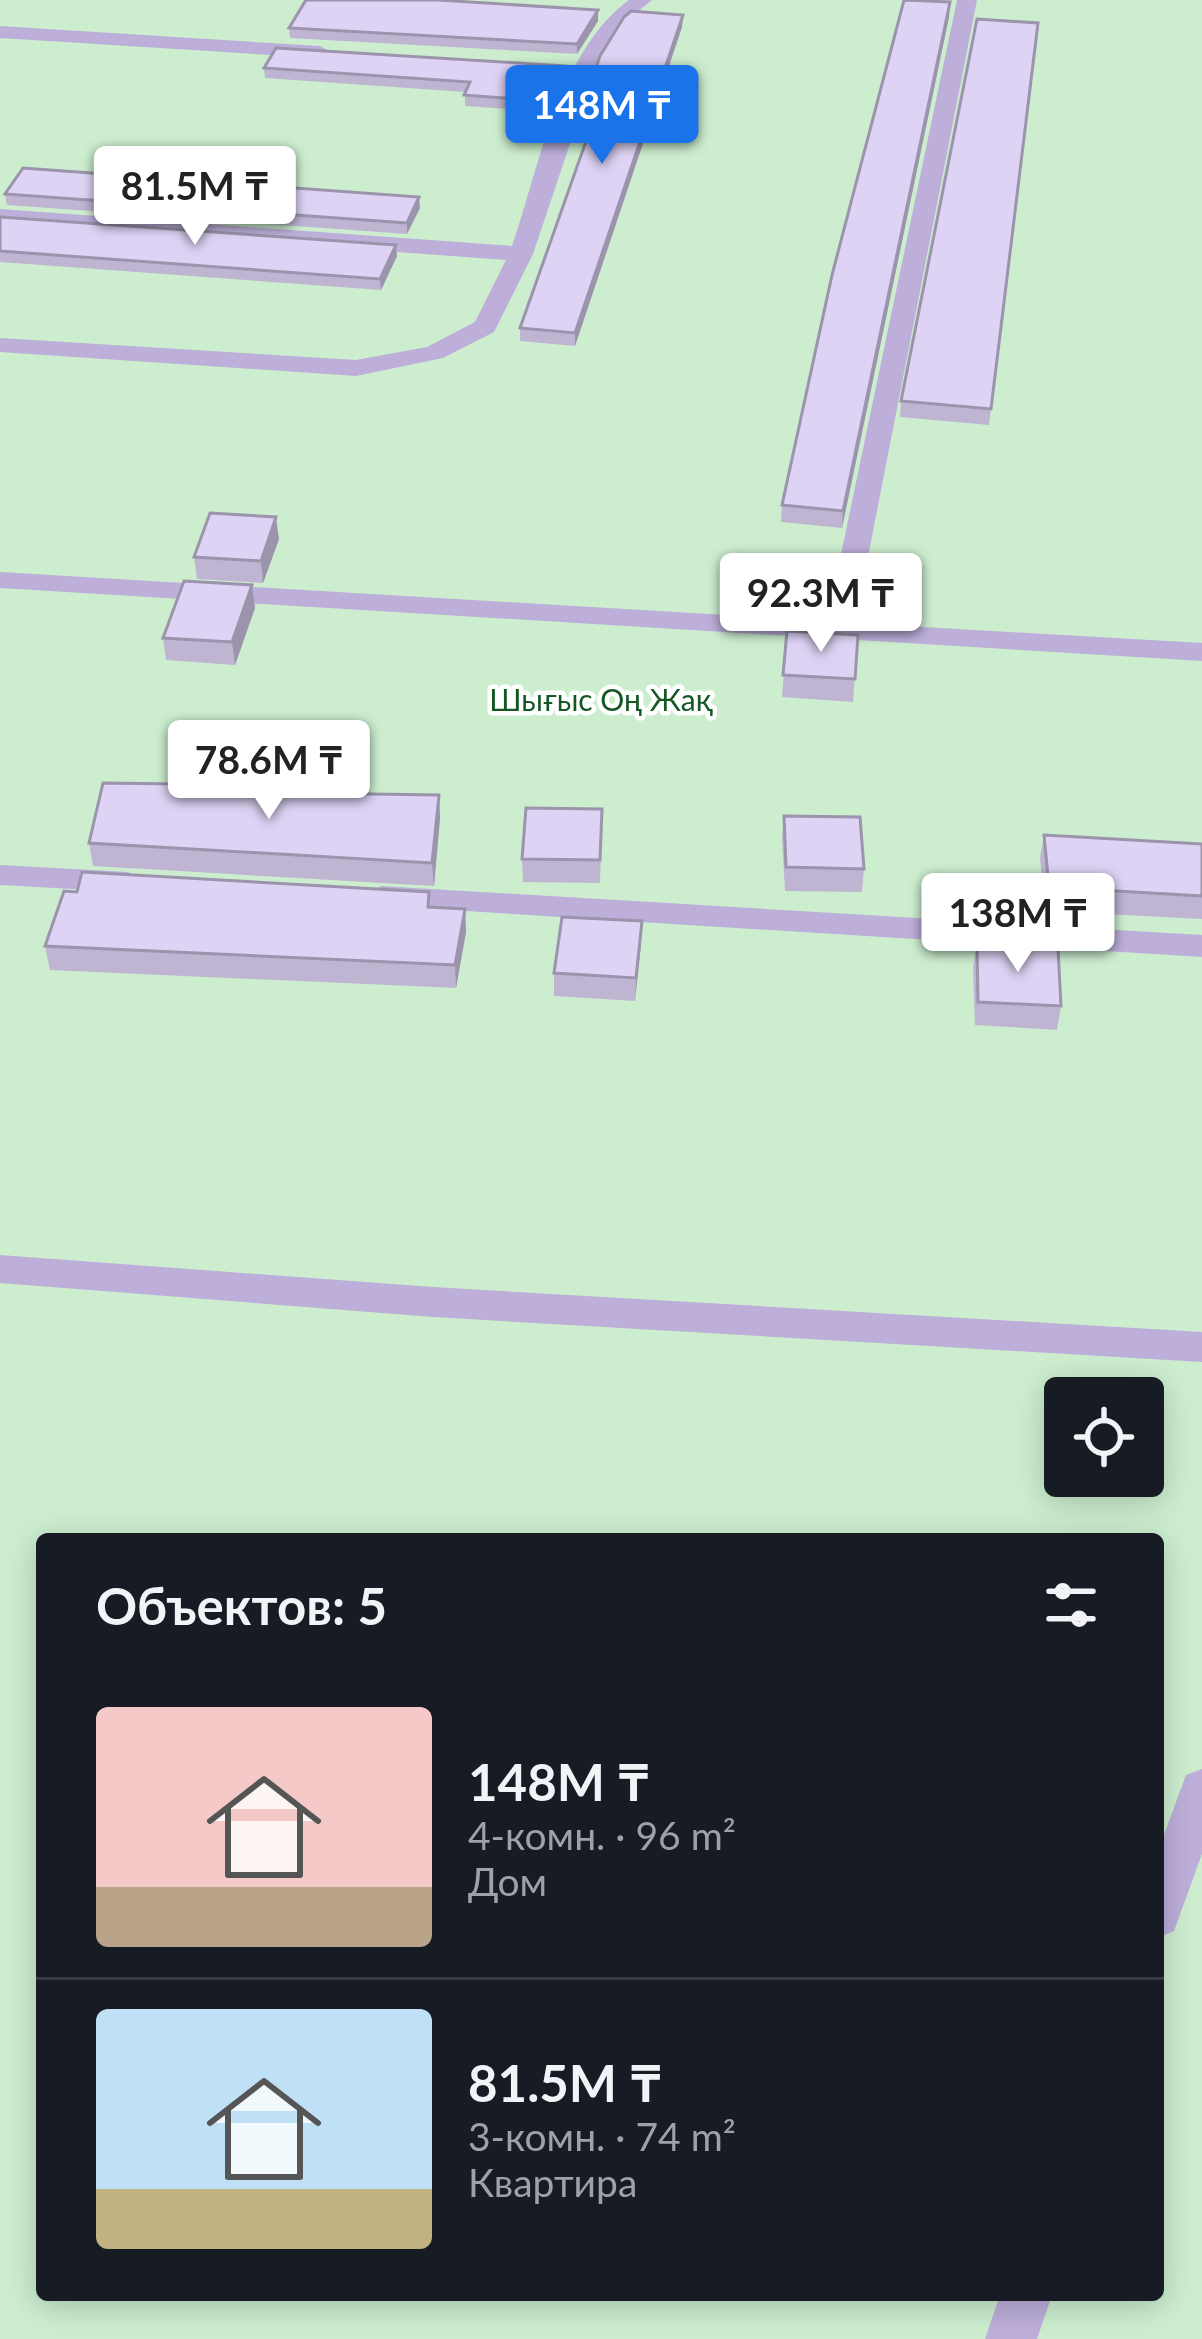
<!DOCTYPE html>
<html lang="ru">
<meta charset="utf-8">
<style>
:root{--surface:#171b24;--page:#242831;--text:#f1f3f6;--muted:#9ea1a6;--line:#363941;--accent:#1a73e8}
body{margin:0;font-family:Lato,sans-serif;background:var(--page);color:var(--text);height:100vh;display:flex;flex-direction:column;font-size:45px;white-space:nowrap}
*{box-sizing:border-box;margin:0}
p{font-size:39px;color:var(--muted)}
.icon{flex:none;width:66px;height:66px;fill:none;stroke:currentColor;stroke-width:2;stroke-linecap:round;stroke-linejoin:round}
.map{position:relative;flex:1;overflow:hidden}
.side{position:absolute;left:36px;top:1533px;width:1128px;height:768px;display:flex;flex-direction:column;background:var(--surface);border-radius:12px;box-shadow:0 6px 30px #0003}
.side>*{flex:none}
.controls{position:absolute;left:1044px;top:1377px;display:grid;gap:24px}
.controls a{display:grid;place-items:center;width:120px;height:120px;border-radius:12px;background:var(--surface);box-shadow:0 6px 30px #0003;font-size:60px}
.price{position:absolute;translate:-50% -102px;padding:0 27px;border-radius:12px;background:#fff;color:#222;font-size:39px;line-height:78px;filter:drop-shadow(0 3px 6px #0008)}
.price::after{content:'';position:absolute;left:50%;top:72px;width:36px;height:27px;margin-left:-18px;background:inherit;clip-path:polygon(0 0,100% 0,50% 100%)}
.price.selected{background:var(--accent);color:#fff}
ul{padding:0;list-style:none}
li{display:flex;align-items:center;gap:36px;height:300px;padding:0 60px}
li+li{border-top:3px solid var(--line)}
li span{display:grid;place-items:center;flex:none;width:336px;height:240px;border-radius:12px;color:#555}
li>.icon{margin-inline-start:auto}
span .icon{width:144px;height:144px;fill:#fffc;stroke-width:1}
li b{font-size:51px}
h2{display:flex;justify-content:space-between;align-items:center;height:144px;padding:0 60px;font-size:51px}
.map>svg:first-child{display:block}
.green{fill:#cceecf;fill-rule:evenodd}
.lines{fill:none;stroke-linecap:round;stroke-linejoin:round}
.minor{fill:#bdafd9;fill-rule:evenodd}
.wall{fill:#bfb5d3}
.shaded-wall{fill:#9b94ac}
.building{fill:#ded3f5;stroke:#9b94ac;stroke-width:3}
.labels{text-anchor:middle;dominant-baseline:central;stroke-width:9;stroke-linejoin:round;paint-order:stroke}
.park-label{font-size:30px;fill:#145724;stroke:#fff}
</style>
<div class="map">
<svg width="1202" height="2339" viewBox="0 0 1202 2339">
<rect width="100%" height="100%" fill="#f4f0fe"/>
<path class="green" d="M0,0H1202V2339H0ZM1065,1398H1143V1476H1065ZM42,1539H1158V2295H42Z"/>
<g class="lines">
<path class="minor" d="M629,0H652L620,26L596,66L533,254L494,332L443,358L356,376L0,352V338L356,360L427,347L475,322L506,260L0,223V209L512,246C540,166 558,52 629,0Z
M957,0H977L855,623L1202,643V661L0,588V572L827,621Z
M0,26L320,46L330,52L320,58L0,38Z
M0,865L128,872L144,882L128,892L0,885Z
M381,886L1202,935V957L370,905L365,897Z
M0,1255L433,1287L1202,1332V1362L433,1317L0,1283Z
M1202,1769V1854L1174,1931L1158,1938V1851L1186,1775Z
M1000,2295H1052L1037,2339H985Z"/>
</g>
<path class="wall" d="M950,2L949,17L842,528L781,522L782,505Z
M683,15L682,27L575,346L520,341V328L595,116L584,115V102Z
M598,21L577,54L290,38L289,28Z
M1038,23L989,425L900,417L901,401Z
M567,66V76L554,112L465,106V92L265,78L264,68Z
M5,194L420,208L407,234L7,205Z
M0,217L396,245L397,256L381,290L0,262Z
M279,539L263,583L197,579L194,557Z
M252,585L255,608L235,665L166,660L163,638Z
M787,631L858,635L853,702L782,697Z
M178,784L179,791L439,795L440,818L434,886L93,866L89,843Z
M602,809L600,883L523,882L522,859Z
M784,816L864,869L862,892L785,891L782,839Z
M1044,835L1202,844V919L1045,911L1040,858Z
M429,892L430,907L465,909L466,932L456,988L50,970L45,946Z
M642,921L635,1001L554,996V973Z
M977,944L1061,1006L1057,1030L975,1025L973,967Z"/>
<path class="shaded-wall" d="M950,2L949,17L842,528L843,511Z
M598,10V21L577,54V44Z
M683,15L682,27L575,346V333Z
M567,66V76L554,112V102Z
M419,197L420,208L407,234V223Z
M396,245L397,256L381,290L380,279Z
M276,517L279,539L263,583L261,561Z
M252,585L255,608L235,665L232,642Z
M439,795L440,818L434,886L432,863Z
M465,909L466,932L456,988L455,965Z
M642,921L641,944L635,1001L636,978Z"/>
<path class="building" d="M306,0H438L598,10L577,44L289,28Z
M904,0L950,2L843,511L782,505L832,275Z
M631,11L683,15L575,333L520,328L596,113L597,103L584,102L600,56L624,17Z
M977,19L1038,23L991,409L901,401Z
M276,48L567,66L554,102L464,95L470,82L264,68Z
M23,168L419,197L407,223L5,194Z
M0,217L396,245L380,279L0,251Z
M210,513L276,517L261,561L194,557Z
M184,581L252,585L232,642L163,638Z
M787,631L858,635L855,679L783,675Z
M103,783L178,784L177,791L439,795L432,863L89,843Z
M526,808L602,809L600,860L522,859Z
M784,816L860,817L864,869L786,867Z
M1044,835L1202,844V896L1049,887Z
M82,872L429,892L428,907L465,909L455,965L45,946L64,891L77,892Z
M562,917L642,921L636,978L554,973Z
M977,944L1058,949L1061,1006L978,1002Z"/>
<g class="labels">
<g class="park-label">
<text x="601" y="699">Шығыс Оң Жақ</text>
</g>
</g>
</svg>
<div class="controls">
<a><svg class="icon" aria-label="locate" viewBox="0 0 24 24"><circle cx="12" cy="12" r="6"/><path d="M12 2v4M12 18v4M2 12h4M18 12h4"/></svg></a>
</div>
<b class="price selected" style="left:602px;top:167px">148M ₸</b>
<b class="price" style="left:195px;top:248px">81.5M ₸</b>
<b class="price" style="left:821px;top:655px">92.3M ₸</b>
<b class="price" style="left:269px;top:822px">78.6M ₸</b>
<b class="price" style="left:1018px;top:975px">138M ₸</b>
<section class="side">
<h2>Объектов: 5<svg class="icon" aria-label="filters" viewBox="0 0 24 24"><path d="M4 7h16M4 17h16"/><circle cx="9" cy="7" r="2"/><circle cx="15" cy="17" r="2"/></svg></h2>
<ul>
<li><span style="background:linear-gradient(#f6c9c9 75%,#b9a48a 0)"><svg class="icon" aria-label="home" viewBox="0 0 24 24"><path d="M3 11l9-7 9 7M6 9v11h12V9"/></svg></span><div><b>148M ₸</b><p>4-комн. · 96 m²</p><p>Дом</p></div></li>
<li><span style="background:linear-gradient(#bfe0f5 75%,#c2b280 0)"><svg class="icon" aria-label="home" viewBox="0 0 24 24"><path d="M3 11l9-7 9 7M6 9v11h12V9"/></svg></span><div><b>81.5M ₸</b><p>3-комн. · 74 m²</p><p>Квартира</p></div></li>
</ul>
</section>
</div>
